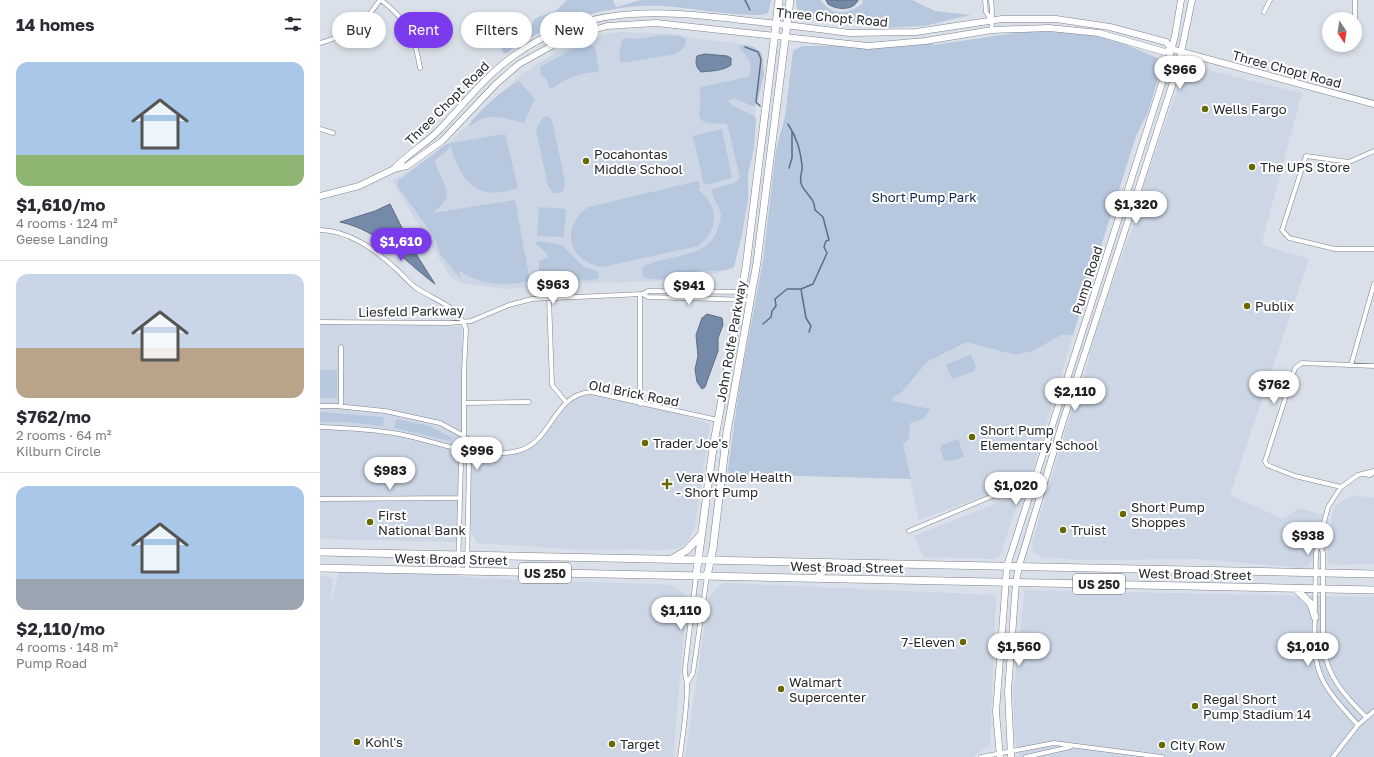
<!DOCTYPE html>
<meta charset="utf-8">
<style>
:root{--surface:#fff;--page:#f2f2f3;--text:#2b2b33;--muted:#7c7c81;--line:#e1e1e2;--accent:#7c3aed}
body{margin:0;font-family:"Golos Text",sans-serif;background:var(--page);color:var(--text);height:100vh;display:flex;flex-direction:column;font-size:15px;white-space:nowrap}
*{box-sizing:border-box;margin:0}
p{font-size:13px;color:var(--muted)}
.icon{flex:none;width:22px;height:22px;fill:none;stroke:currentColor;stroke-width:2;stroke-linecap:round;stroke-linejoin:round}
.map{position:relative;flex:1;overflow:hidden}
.sheet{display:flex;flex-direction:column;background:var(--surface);width:320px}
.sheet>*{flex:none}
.banner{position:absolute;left:12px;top:12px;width:380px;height:36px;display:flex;gap:8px}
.needle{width:26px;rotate:167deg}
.tools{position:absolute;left:1002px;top:12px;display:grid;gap:8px}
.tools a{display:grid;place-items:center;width:40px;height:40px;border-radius:50%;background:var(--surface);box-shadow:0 2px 6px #0003;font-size:20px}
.price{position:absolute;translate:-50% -34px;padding:0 9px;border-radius:14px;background:#fff;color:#222;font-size:13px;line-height:26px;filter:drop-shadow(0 1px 2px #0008)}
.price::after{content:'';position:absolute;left:50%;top:24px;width:12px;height:9px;margin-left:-6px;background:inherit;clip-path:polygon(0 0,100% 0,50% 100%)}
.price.current{background:var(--accent);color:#fff}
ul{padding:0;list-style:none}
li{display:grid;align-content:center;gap:8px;height:212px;padding:0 16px}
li+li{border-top:1px solid var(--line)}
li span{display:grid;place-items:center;height:124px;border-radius:12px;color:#555}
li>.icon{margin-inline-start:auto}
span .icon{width:72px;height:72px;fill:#fffc;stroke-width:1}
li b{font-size:17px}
h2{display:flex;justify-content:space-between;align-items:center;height:48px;padding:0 16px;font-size:17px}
.chip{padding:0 14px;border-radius:18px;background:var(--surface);box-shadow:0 2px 6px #0003;font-size:14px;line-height:36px}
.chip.current{background:var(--accent);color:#fff}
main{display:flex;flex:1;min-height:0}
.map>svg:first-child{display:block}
.built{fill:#ccd6e5}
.green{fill:#b7c7de}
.water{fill:#758aa9;stroke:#5e6d84}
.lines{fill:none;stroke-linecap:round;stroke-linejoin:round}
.stream{stroke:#5e6d84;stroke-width:1.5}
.street-casing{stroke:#7e838c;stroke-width:5}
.secondary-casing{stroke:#7e838c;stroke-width:7}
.primary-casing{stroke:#7e838c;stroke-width:8}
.street{stroke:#fff;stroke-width:4}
.secondary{stroke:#fff;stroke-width:6}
.primary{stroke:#fff;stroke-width:7}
.poi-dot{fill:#686802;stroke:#fff;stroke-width:1.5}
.labels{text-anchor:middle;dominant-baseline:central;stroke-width:4;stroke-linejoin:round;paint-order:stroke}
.shield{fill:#fff;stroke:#68696c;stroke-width:1}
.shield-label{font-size:12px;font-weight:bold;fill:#27292d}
.street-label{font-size:13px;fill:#27292d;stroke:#fff}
.poi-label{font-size:13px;fill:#27292d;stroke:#fff;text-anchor:start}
.park-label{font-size:13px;fill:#0c2851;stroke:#fff}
</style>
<main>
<section class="sheet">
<h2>14 homes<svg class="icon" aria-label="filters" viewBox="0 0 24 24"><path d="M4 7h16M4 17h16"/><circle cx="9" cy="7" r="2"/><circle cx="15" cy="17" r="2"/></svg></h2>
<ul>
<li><span style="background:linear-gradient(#a9c7e8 75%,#8fb573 0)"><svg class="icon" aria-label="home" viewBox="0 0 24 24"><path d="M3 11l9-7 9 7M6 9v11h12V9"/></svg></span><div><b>$1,610/mo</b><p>4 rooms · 124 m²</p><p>Geese Landing</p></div></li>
<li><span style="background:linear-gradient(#c9d6e8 60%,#b9a48a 0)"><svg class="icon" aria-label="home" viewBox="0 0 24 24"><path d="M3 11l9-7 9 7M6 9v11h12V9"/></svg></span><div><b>$762/mo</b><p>2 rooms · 64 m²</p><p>Kilburn Circle</p></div></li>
<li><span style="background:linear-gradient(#a9c7e8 75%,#9aa5b1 0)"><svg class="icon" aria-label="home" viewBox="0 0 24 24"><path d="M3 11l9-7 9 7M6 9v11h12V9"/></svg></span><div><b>$2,110/mo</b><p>4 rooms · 148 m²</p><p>Pump Road</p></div></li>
</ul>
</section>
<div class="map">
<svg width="1054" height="757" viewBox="0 0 1054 757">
<rect width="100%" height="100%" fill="#dae0e9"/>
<path class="built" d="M302,32L357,34L386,40L431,45L441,56L433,136L406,255L399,273L371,276L342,281L246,284L208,288L185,289L140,283L130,276L72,181L118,152L163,112L195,80L212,67L234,54L260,43L286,34Z
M871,66L982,93L942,242L943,245L989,259L910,495L963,519L979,508L1003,515L992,560L988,566L983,568L878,559L756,560L722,557L714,553L712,544L748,422L766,371L772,345L796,272L819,210L823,187L863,73L866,68Z
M0,322H52L142,327L144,451L190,452L209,446L252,396L271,392L347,410L390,424L375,525L369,540L360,548L342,550L246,549L157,543L152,534L149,495V461L144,452L141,463L139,542L0,539Z
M741,335H753L710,479L599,520L572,398L582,392L607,362L647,342L695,355L713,351Z
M1032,495L1054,498V564L1013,565L1009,564L1007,559L1012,513L1016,505Z
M690,498L697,505L680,556L673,559L604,557L594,536Z
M20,568L100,570L156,578L353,585L362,592L367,599L353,757H0V576H6L13,580L10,606Z
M406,583L676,595L670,745L653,757H365L389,597L400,585Z
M705,590L1054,597V757H700L695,740L693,694Z"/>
<path class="green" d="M247,0H293L296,7L321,0H451L448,13L443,15C409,16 376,8 342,6C292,3 227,22 187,53H183L182,49L184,44C197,35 209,36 214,19L237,10Z
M476,0H501C510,16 529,15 543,3L542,0H592L615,11L651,15L604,26L564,28L547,24L491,19L482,15L477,9Z
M729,28L779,33L842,60L843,62L828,112L816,136L753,335H741L713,351L695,355L647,342L607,362L582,392L572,398L573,401L610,409L604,419L590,423L589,439L583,444L591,479L409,474L408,469L420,383L443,261L456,150L465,117L473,51L482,46H548L605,41L614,45Z
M342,35L360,36L366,39L364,48L356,54L301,63L299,54L302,40L305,38L319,39Z
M268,43L275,47L279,72C263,72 245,78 233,88L229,87L227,80L221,75L220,67L251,50Z
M422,45L434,47L442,53L444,75L436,106H432L414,98L408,101C414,109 428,111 436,118L434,148L428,174V200L422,235L414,267C404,273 389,270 378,271C359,274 343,284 323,277L322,269L324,266C348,255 389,259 398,228C399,224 401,219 401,215C400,205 392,200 392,190C401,184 415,187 420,177L407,124C399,122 381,127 379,115C379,112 380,109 380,106C381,99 378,94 381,87L428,77C435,62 427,58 419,47Z
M199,81L215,99L204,123C192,120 173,114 161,119C157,121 154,124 150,126L149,125C156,113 186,87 199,81Z
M228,116L232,120L245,182L244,190L239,193H233L228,186L216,130L223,117Z
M402,129L412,178L384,185L373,136Z
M185,134L198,188C155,202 143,183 130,145L127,151L115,160C116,174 133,188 124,202C121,207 116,209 113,213L195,200L210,281C182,286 164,286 139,271L141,279L120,254L114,236L78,187V181L126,144Z
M378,181L380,188L378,189C399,206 400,229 378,246L282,267C248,261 240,227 268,207Z
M219,207L246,209L244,237L217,236Z
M221,241L242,245L264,267L279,272L278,279L212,284L210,283L219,275V261L228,257L226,253L216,244V242Z
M651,354L656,367L654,371L632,379L626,365Z
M0,370H17V398H0Z
M0,412L64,417L63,426L26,422H0Z
M76,419L110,426L132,438L130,441L74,428Z
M638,439L644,457L630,461L624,460L620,449L622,445Z"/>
<path class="water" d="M506,0H538C534,11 516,10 508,4Z
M385,54L407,56L411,58V65C403,71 390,71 381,72C376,67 375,63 377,56Z
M70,204L91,246L115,284C84,261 59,230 20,222L55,211Z
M387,314L402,318L403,325L398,338V351L385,387L382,389L377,382L375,369L378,356L376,335L382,318Z"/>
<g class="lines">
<path class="stream" d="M425,0L430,10
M425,47L438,52L441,59L436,102L440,106
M469,168L472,158V131
M481,289L486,318L491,326L489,332
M443,324L451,317L452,311L456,306L455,299L467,289H481L493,284L507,253L504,247L506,241L509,240L503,217L495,210C495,199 487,195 482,186C478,179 483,172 482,165C480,149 477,138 468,124"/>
<defs>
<path id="street" d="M61,0C87,20 95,36 100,68
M665,0L666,12L671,20
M671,0C673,11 671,19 672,30
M944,12L950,0
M1035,19V0
M0,43C29,35 43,25 60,0
M0,129L13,133
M1054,151L1029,162L986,156L962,230L969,238L1015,249H1054
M0,230C30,231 54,249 75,268C82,274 88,282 95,287C115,301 138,305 146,329L144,371V451L141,463L138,571
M323,294L328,297L431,300
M229,297L232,385L246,402
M0,322L129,323L151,321L189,305L212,299L323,294L328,291L432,292
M1031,365L1054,284
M144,403L209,402
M320,404V294
M0,406H16L65,411L120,423L144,436L157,446L172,451
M21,406V347
M0,427C27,428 52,429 79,434C117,441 162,462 201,450C232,440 234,394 271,392L398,420
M144,451L149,461L147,571
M1042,474L1050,475L1054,472
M1021,487L975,476L947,465L945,461L975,368L982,363L1054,366
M0,499L140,498
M589,531L687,490L691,489L709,497
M999,541L1003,553V645C1007,677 1025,696 1046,717
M995,609L996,553L1008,507L1021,487L1038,475L1054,471
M995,616C992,674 1000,683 1038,725
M367,683L373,673L387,576
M360,757C363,733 367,710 367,686C367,679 364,674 365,668L376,576
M661,757L734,743L842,757
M706,757L750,747
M1013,757L1038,725L1054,711"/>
<path id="secondary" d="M74,169C87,154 106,144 120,129C143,105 164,77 192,57C264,4 337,10 421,20C457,24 493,28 529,33L596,32L682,19H736L790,27L846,42L852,49L862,52L1054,104
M0,196L39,186L74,169L87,166L122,141L176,84L199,64L244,39L287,26L336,23L548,46L605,41L672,30L729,28L779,33L845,52L852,49
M680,757L676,712L687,566L844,77L855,36L861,0
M691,757L688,691L696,582L699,566L743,421L858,67L872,0"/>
<path id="primary" d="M0,552L1054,574
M352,559L367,550L381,535
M0,568L1054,590
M376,576L393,448L426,267L459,0
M387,576L393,548L407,432L437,262L470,0
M497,579L503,571L523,564
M976,589L991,604L995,617"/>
</defs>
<use href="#street" class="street-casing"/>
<use href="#secondary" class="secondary-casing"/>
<use href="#primary" class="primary-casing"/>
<use href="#street" class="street"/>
<use href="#secondary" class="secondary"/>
<use href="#primary" class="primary"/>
</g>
<g class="poi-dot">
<circle cx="885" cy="109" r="4"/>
<circle cx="266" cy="161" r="4"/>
<circle cx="932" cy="167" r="4"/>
<circle cx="927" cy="306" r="4"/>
<circle cx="652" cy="437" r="4"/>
<circle cx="325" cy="443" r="4"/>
<path d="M345 478h4v4h4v4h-4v4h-4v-4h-4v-4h4z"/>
<circle cx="803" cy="514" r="4"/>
<circle cx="50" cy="522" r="4"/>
<circle cx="743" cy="530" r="4"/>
<circle cx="643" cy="642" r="4"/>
<circle cx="461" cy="689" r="4"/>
<circle cx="875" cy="706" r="4"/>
<circle cx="37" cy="742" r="4"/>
<circle cx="292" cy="744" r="4"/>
<circle cx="842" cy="745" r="4"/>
</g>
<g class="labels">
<g class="shield">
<rect x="199" y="563" width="52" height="20" rx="3"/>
<rect x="753" y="574" width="52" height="20" rx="3"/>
</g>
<g class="shield-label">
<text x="225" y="573">US 250</text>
<text x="779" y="584">US 250</text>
</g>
<g class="street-label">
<text transform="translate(512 17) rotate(5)">Three Chopt Road</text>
<text transform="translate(967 69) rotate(15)">Three Chopt Road</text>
<text transform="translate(127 103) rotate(-45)">Three Chopt Road</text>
<text transform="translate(767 280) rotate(-72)">Pump Road</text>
<text transform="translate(91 311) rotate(-1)">Liesfeld Parkway</text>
<text transform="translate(411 341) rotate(-80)">John Rolfe Parkway</text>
<text transform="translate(314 393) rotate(11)">Old Brick Road</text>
<text transform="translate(131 559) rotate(1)">West Broad Street</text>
<text transform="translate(527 567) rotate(1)">West Broad Street</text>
<text transform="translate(875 574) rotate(1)">West Broad Street</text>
</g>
<g class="poi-label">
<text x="893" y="109">Wells Fargo</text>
<text x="274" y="154">Pocahontas<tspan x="274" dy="15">Middle School</tspan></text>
<text x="940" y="167">The UPS Store</text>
<text x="935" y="306">Publix</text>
<text x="660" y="430">Short Pump<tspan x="660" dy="15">Elementary School</tspan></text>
<text x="333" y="443">Trader Joe's</text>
<text x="356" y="477">Vera Whole Health<tspan x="356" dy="15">- Short Pump</tspan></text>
<text x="811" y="507">Short Pump<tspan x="811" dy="15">Shoppes</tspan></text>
<text x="58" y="515">First<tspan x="58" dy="15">National Bank</tspan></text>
<text x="751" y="530">Truist</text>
<text x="635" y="642" text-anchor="end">7-Eleven</text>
<text x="469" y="682">Walmart<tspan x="469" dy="15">Supercenter</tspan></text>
<text x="883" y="699">Regal Short<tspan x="883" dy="15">Pump Stadium 14</tspan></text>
<text x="45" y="742">Kohl's</text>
<text x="300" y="744">Target</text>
<text x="850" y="745">City Row</text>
</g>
<g class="park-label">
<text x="604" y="197">Short Pump Park</text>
</g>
</g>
</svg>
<div class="tools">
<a><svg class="needle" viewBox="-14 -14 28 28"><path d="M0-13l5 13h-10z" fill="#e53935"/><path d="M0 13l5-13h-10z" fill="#7c7c81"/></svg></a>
</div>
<b class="price" style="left:860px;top:90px">$966</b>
<b class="price" style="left:816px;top:225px">$1,320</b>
<b class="price current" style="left:81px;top:262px">$1,610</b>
<b class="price" style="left:233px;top:305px">$963</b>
<b class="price" style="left:369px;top:306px">$941</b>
<b class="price" style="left:954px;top:405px">$762</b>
<b class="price" style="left:755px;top:412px">$2,110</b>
<b class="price" style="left:157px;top:471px">$996</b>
<b class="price" style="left:70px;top:491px">$983</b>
<b class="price" style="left:696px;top:506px">$1,020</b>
<b class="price" style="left:988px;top:556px">$938</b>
<b class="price" style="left:361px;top:631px">$1,110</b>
<b class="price" style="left:699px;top:667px">$1,560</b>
<b class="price" style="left:988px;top:667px">$1,010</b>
<div class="banner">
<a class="chip">Buy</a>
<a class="chip current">Rent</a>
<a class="chip">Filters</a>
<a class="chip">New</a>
</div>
</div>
</main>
